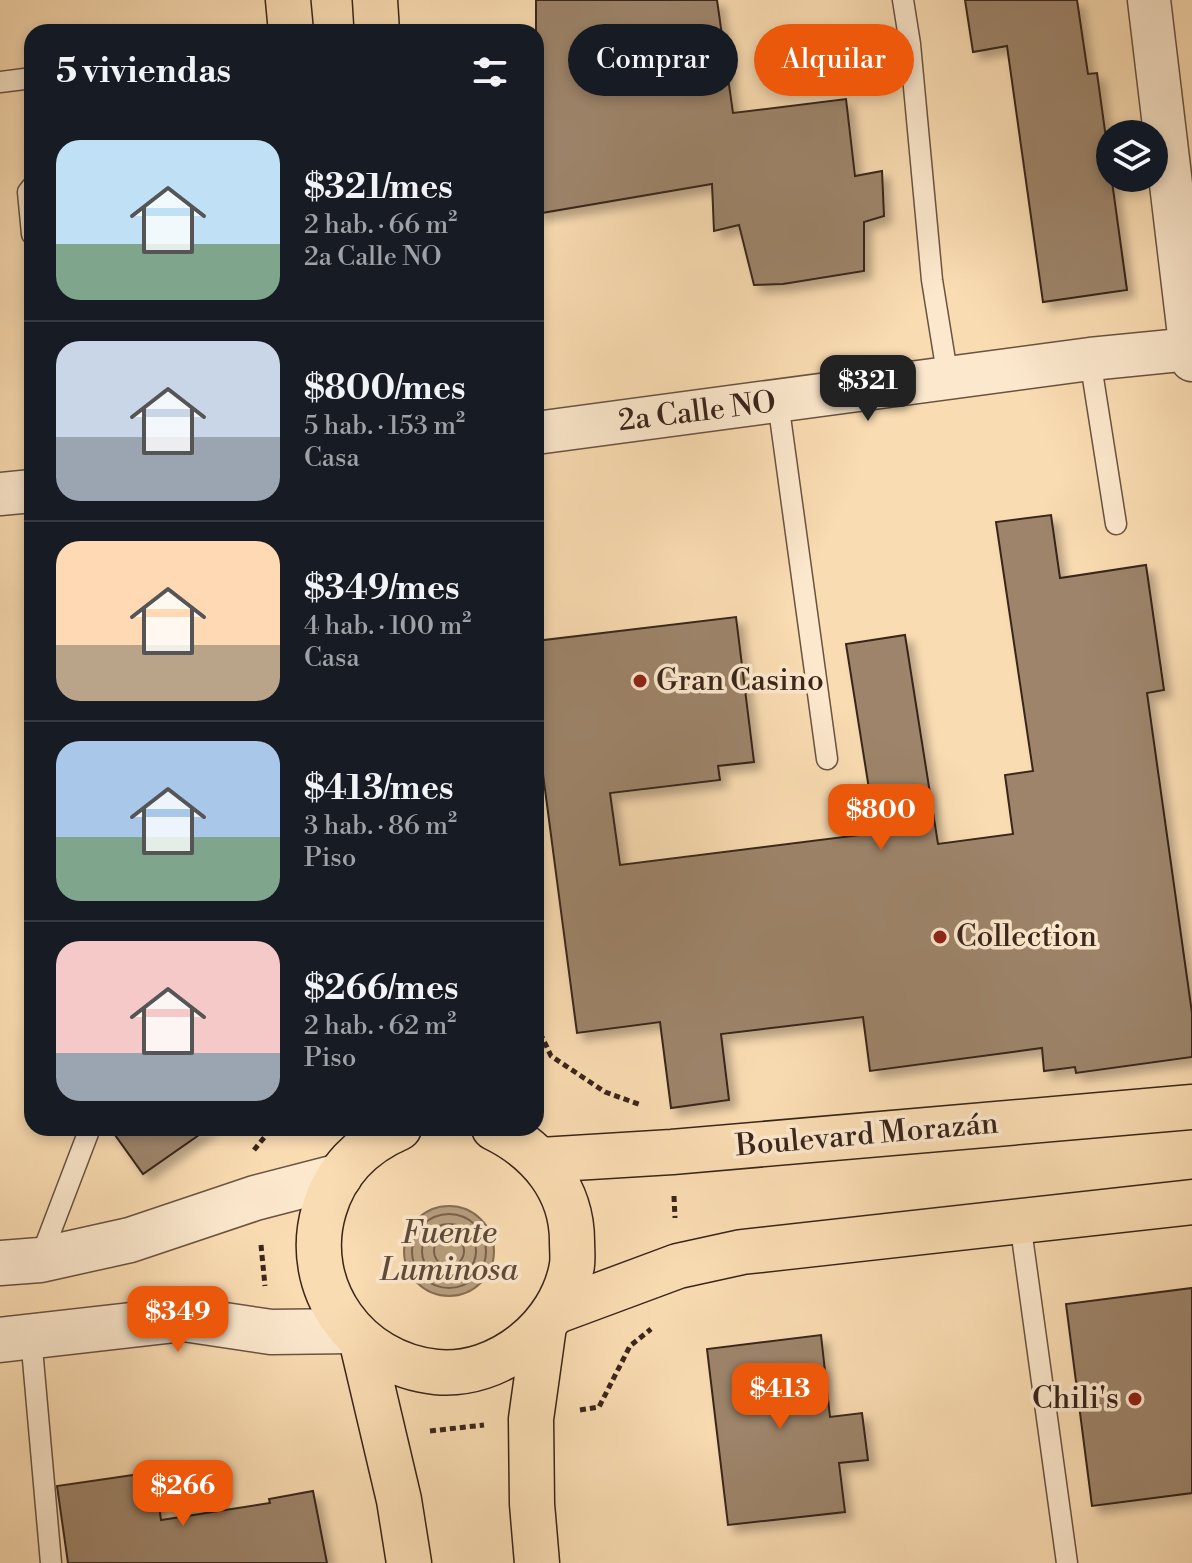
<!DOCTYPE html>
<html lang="es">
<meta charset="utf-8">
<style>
:root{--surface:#171b24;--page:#242831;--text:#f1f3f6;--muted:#9ea1a6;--line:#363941;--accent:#ea580c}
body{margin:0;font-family:"Libre Bodoni",serif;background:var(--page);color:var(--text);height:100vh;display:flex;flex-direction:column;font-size:30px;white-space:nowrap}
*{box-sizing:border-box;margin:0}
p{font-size:26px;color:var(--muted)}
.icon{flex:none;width:44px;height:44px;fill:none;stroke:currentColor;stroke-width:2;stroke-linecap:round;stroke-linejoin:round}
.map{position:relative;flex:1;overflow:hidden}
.details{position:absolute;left:24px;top:24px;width:520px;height:1112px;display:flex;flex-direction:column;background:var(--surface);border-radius:24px;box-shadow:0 4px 12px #0003}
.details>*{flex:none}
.banner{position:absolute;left:568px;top:24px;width:504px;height:72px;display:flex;gap:16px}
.tools{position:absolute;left:1096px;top:120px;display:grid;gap:16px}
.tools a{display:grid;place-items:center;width:72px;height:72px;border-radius:50%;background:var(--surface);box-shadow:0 4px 12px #0003;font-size:40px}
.price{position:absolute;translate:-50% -68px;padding:0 18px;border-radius:16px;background:var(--accent);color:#fff;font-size:26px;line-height:52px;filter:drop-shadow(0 2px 4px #0008)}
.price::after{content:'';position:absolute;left:50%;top:48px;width:24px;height:18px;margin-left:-12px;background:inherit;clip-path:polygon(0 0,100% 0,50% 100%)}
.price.active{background:#222;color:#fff}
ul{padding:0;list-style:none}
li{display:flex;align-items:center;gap:24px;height:200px;padding:0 32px}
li+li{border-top:2px solid var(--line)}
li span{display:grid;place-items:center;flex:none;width:224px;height:160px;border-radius:24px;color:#555}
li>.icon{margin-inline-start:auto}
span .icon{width:96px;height:96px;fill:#fffc;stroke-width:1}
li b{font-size:34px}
h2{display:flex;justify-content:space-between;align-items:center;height:96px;padding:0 32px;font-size:34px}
.pill{padding:0 28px;border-radius:36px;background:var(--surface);box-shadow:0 4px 12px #0003;font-size:28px;line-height:72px}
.pill.active{background:var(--accent);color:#fff}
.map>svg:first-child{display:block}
.water{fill:#b89e7f;stroke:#856e57;stroke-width:2}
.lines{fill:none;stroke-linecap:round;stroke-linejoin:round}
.shore{stroke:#78624d;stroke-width:2}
.building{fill:#9d846a;stroke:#39251b;stroke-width:2;filter:url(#shadow)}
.service-casing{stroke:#695341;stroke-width:23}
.minor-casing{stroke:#695341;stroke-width:45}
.tertiary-casing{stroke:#695341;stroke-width:47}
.primary-casing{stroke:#39251b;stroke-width:47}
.trunk-casing{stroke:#39251b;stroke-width:47}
.path{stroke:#39251b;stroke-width:5;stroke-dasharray:6 4;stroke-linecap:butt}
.service{stroke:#fce8cd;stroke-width:20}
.minor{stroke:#fce8cd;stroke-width:42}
.tertiary{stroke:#fce8cd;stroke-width:44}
.primary{stroke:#fadcb2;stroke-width:44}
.trunk{stroke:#fadcb2;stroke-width:44}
.poi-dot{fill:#8f2418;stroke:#fce8cd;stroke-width:3}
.labels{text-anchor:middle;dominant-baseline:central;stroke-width:7;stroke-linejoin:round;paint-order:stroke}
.street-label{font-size:30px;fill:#39251b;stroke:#fce8cd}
.poi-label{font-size:30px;fill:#39251b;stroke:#fce8cd;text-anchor:start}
.water-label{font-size:32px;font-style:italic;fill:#5f4939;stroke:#fce8cd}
</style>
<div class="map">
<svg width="1192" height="1563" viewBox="0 0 1192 1563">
<defs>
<filter id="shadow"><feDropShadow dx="7" dy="7" stdDeviation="4" flood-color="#0004"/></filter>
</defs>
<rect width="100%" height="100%" fill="#fadcb2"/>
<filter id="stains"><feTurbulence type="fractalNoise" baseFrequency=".0025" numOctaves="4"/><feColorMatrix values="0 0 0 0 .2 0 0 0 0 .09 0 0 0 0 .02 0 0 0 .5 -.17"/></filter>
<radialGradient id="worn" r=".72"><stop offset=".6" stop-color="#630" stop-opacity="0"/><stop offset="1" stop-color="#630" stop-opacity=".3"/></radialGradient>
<path class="water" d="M404 1251a45 45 0 1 1 90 0a45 45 0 1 1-90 0Z"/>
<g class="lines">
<path class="shore" d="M412 1251a37 37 0 1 1 74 0a37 37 0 1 1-74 0Z
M422 1251a27 27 0 1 1 54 0a27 27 0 1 1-54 0Z
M434 1251a15 15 0 1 1 30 0a15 15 0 1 1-30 0Z"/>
</g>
<path class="building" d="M536,0H717L733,113L846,99L855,176L882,171L884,216L864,222V271L783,284L754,285L739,225L714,231L712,184L536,214Z
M965,0H1077L1088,74L1097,73L1127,290L1043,302L1007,46L973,52Z
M1051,515L1060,578L1146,565L1164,690L1147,693L1192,1013V1057L1076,1073L1075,1067L1044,1071L1042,1048L870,1071L863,1017L721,1034L729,1100L671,1108L660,1022L577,1033L536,721V641L736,617L754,762L718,766L720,780L610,793L620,865L876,833L846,644L905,635L938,844L1013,834L1005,775L1033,771L996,522Z
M110,1128H209L143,1174Z
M1192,1288V1493L1092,1506L1066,1304Z
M821,1335L830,1417L862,1413L868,1460L839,1463L845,1512L728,1525L707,1349Z
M154,1472L161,1520L270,1503L269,1499L313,1491L327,1563H68L57,1486Z"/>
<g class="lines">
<defs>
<path id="service" d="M903,0L910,44L932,280L948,379
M0,82L32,78
M32,187L28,192L32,234
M1090,359L1116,524
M778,402L827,759
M1020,1222L1067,1563
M40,1259L90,1128
M31,1337L51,1563"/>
<path id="minor" d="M1149,0L1192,360
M536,433L1090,359L1192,349
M0,494L32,491"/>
<path id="tertiary" d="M0,1263L40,1260L130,1240L255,1198L340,1176
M0,1340L184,1319L271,1332L352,1331"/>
<path id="primary" d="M541,1160L672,1152L1192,1107
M554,1312L678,1266L742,1252L1192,1202"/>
<path id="trunk" d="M288,0L291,32
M375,0L377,32
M399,1128C362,1144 335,1172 324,1210C301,1288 357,1364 436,1372C499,1378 562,1327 572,1265C573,1258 572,1249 572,1241C572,1189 539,1150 494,1128
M362,1343L399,1500L409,1563
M537,1563L532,1504L531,1419L544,1326"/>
</defs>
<use href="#service" class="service-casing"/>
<use href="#minor" class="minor-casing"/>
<use href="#tertiary" class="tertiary-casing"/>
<use href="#primary" class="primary-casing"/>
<use href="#trunk" class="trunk-casing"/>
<path class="path" d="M536,1024L551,1056L605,1092L641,1105
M254,1150L272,1128
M674,1196L675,1218
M261,1245L265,1286
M580,1410L599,1407L630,1346L651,1329
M430,1431L484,1425"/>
<use href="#service" class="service"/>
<use href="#minor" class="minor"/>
<use href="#tertiary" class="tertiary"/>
<use href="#primary" class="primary"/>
<use href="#trunk" class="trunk"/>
</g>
<g class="poi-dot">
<circle cx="640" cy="681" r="8"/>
<circle cx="940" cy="937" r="8"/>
<circle cx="1135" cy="1399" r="8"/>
</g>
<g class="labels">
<g class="street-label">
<text transform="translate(697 412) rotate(-7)">2a Calle NO</text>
<text transform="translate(867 1135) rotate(-5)">Boulevard Morazán</text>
</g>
<g class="poi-label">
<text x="656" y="681">Gran Casino</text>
<text x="956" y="937">Collection</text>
<text x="1119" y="1399" text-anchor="end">Chili's</text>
</g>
<g class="water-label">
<text x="449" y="1233">Fuente<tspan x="449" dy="37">Luminosa</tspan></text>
</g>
</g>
<rect width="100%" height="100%" filter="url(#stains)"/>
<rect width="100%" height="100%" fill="url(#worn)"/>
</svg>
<div class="tools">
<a><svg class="icon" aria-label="layers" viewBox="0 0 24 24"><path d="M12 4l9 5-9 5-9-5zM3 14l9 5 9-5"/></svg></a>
</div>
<b class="price active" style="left:868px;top:423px">$321</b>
<b class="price" style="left:881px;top:852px">$800</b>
<b class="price" style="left:178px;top:1354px">$349</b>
<b class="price" style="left:780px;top:1431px">$413</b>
<b class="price" style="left:183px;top:1528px">$266</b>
<div class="banner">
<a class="pill">Comprar</a>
<a class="pill active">Alquilar</a>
</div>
<section class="details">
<h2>5 viviendas<svg class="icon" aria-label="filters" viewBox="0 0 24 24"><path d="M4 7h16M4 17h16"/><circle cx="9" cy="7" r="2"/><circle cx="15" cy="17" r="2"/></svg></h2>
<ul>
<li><span style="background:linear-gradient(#bfe0f5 65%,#7fa58c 0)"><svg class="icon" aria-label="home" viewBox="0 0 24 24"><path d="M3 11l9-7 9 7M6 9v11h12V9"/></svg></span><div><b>$321/mes</b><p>2 hab. · 66 m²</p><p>2a Calle NO</p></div></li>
<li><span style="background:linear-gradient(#c9d6e8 60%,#9aa5b1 0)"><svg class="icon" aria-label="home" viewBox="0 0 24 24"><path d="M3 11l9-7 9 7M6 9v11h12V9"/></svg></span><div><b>$800/mes</b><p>5 hab. · 153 m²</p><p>Casa</p></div></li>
<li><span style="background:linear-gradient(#ffd9b3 65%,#b9a48a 0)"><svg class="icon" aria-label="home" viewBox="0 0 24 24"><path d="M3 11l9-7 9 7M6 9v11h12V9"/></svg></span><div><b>$349/mes</b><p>4 hab. · 100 m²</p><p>Casa</p></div></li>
<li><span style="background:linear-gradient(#a9c7e8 60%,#7fa58c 0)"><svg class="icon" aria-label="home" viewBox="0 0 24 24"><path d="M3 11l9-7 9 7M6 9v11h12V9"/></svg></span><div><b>$413/mes</b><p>3 hab. · 86 m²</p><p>Piso</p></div></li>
<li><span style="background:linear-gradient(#f6c9c9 70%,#9aa5b1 0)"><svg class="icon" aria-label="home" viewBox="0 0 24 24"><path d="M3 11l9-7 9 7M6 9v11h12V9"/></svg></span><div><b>$266/mes</b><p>2 hab. · 62 m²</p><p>Piso</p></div></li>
</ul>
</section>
</div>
